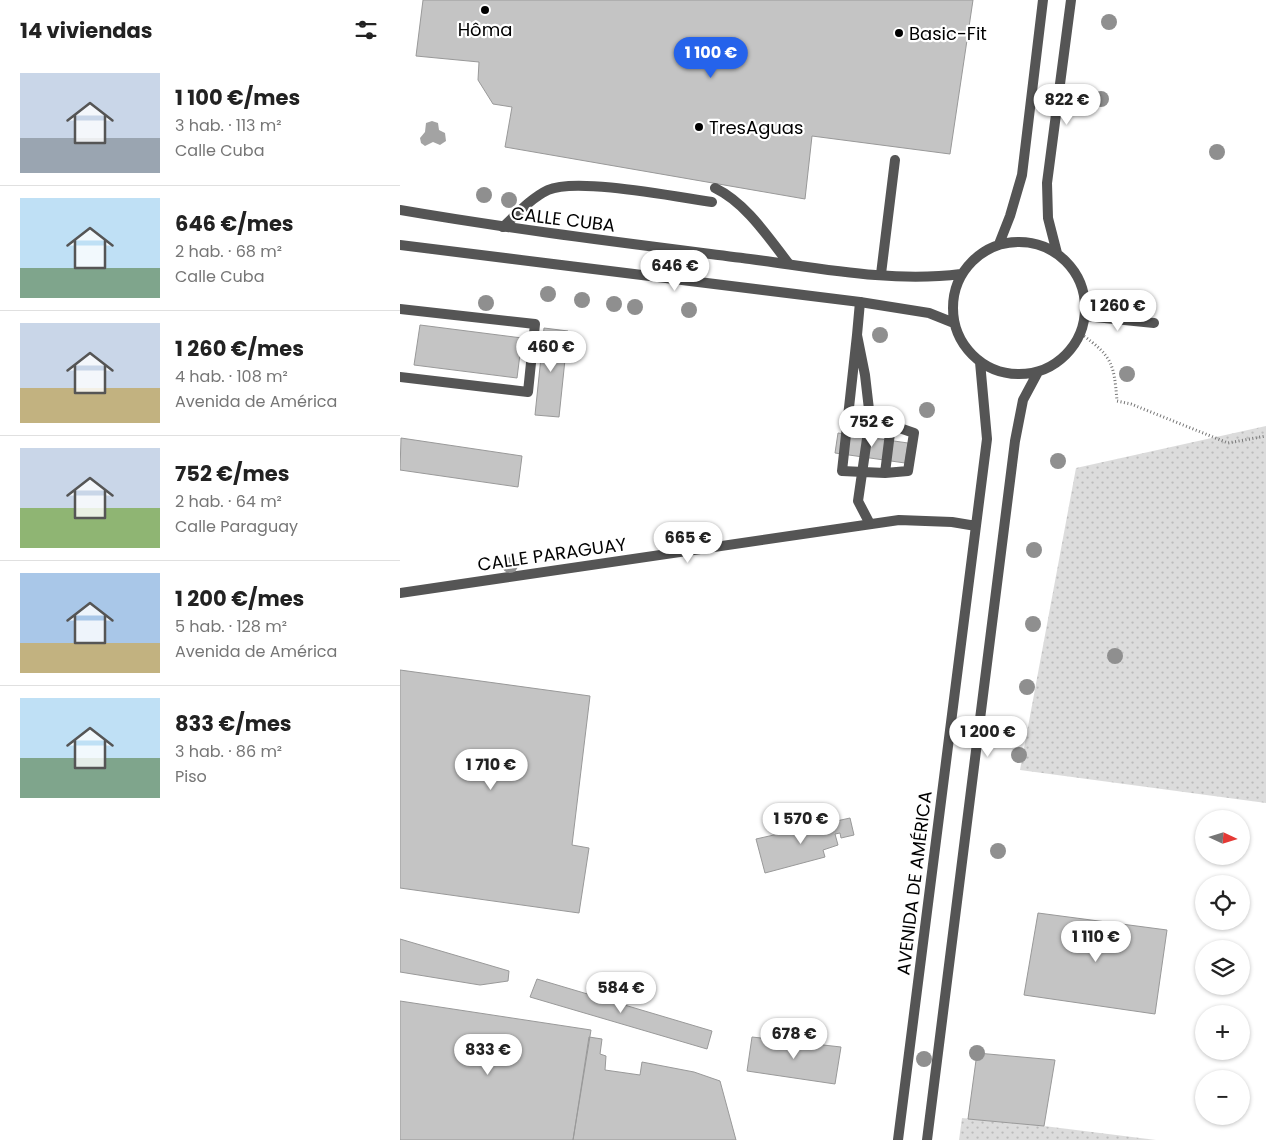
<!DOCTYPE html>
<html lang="es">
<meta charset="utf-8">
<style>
:root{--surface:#fff;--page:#f2f2f2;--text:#222;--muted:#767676;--line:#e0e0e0;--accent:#2563eb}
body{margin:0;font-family:Poppins,sans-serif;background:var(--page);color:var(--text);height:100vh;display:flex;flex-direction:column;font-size:19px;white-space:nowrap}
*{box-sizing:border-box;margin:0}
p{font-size:16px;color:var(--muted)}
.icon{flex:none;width:28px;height:28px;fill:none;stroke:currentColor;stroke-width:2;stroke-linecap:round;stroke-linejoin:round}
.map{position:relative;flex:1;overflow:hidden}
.sheet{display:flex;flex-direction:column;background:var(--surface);width:400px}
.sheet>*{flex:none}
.needle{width:32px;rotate:94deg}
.fabs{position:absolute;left:795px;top:810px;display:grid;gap:10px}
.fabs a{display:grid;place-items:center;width:55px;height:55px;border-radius:50%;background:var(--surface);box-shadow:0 1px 4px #0004;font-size:25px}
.price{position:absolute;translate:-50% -42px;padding:0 11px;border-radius:18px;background:#fff;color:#222;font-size:16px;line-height:32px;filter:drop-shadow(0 1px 2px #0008)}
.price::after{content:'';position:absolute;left:50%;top:30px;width:15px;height:11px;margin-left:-8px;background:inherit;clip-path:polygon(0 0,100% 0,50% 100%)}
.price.current{background:var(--accent);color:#fff}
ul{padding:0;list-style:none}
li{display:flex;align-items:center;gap:15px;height:125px;padding:0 20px}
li+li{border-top:1px solid var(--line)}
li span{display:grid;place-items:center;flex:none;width:140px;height:100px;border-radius:0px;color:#555}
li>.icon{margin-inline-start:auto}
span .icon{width:60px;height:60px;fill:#fffc;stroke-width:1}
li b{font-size:21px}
h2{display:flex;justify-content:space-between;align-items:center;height:60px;padding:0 20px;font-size:21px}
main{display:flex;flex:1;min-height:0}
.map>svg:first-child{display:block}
.grass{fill:url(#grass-dots)}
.water{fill:#a3a3a3}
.building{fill:#c4c4c4;stroke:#999}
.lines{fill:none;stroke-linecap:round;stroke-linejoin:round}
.path{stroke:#777;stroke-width:3;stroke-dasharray:1 2.5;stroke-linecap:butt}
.lane{stroke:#555;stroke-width:10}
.street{stroke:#555;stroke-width:10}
.tree{fill:#8f8f8f}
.poi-dot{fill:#000;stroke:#fff;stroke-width:2}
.labels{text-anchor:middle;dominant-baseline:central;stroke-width:4.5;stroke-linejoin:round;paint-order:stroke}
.poi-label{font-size:18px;fill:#000;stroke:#fff;text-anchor:start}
.street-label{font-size:18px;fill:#000;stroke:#fff}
</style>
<main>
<section class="sheet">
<h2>14 viviendas<svg class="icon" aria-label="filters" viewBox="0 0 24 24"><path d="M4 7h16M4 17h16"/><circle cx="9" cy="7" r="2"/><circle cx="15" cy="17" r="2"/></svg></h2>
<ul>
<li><span style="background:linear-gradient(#c9d6e8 65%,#9aa5b1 0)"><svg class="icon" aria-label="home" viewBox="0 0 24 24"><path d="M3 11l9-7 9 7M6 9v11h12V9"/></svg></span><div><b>1 100 €/mes</b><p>3 hab. · 113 m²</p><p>Calle Cuba</p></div></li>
<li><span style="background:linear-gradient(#bfe0f5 70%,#7fa58c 0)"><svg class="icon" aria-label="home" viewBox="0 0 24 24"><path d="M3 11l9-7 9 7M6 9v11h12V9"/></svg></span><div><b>646 €/mes</b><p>2 hab. · 68 m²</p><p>Calle Cuba</p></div></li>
<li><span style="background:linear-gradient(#c9d6e8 65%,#c2b280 0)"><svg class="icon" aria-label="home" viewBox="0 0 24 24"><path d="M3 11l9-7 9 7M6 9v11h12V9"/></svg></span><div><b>1 260 €/mes</b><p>4 hab. · 108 m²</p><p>Avenida de América</p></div></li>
<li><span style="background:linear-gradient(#c9d6e8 60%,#8fb573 0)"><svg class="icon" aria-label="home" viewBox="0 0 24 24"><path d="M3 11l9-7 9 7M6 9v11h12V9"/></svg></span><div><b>752 €/mes</b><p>2 hab. · 64 m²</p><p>Calle Paraguay</p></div></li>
<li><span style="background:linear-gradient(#a9c7e8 70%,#c2b280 0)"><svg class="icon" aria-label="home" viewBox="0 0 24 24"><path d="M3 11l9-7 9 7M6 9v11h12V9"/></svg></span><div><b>1 200 €/mes</b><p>5 hab. · 128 m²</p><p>Avenida de América</p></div></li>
<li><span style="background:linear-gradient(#bfe0f5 60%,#7fa58c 0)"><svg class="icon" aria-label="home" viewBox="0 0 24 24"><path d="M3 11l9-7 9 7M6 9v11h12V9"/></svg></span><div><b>833 €/mes</b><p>3 hab. · 86 m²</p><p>Piso</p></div></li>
</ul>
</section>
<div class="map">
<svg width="866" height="1140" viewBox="0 0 866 1140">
<defs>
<pattern id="grass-dots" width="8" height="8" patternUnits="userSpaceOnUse" patternTransform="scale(1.25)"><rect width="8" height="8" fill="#dcdcdc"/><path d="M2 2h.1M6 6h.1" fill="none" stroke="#bbb" stroke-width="1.8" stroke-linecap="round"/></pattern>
</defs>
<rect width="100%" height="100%" fill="#fff"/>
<path class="grass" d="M866,426V803L620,770L676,468Z
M562,1118L644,1126L756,1140H559Z"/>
<path class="water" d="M32,121L38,123L39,130L45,133L46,141L40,145L33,142L25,146L21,143L20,138L25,132L26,123Z"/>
<path class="building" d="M23,0H573L550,154L412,136L405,199L105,147L112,107L93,104L78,80L79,62L16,56Z
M20,325L122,338L117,378L14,365Z
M144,328L168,331L159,417L135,415Z
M438,433L508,443L505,463L435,453Z
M1,438L122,456L118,487L0,470Z
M0,670L190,696L172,845L189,848L179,913L0,888Z
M450,818L454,835L441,838L440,833L435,834L438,845L423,850L425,857L365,873L356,839Z
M638,913L767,930L755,1014L624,995Z
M0,939L109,971L108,981L80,985L0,972Z
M137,979L312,1031L307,1049L130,997Z
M0,1001L191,1030L173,1140H0Z
M189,1037L202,1039L200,1054L206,1056L205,1070L240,1075L242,1062L294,1072L320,1081L336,1140H173Z
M352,1037L441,1047L435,1084L347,1071Z
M577,1053L655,1060L644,1126L568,1119Z"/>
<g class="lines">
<path class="path" d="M681,334C712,356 714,363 717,401L731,404L828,443L866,436"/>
<path class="lane" d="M315,188C346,203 368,237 389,264
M103,227C116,215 131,198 148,190C176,177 277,197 312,202
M481,274L495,160
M460,302L457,335L465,375L470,418L458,501L470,524
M0,309L135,324L128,392L0,377
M457,335L442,471L485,473L491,425L470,418
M485,473L508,471L514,433L491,425"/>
<path class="street" d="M0,210C116,230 233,244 350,259C419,268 492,283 561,274
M553 308a66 66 0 1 1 132 0a66 66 0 1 1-132 0Z
M599,244L610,216L622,175L643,0
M0,245L460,302L529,313L554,323
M657,253L648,218L647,183L671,0
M685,316L754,323
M0,593L499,520L552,522L576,526
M498,1140L587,439L580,362
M527,1140L615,441L623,400L638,372"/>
</g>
<g class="tree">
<circle cx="709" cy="22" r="8"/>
<circle cx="701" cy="99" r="8"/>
<circle cx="817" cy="152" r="8"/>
<circle cx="84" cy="195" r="8"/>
<circle cx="109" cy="200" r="8"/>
<circle cx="148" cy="294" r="8"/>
<circle cx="182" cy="300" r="8"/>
<circle cx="86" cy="303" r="8"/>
<circle cx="214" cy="304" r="8"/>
<circle cx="235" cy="307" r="8"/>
<circle cx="289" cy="310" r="8"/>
<circle cx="480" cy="335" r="8"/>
<circle cx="727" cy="374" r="8"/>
<circle cx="527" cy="410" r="8"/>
<circle cx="658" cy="461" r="8"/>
<circle cx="634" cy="550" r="8"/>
<circle cx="110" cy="565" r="8"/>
<circle cx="633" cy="624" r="8"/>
<circle cx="715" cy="656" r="8"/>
<circle cx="627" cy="687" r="8"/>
<circle cx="619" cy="755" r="8"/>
<circle cx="598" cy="851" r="8"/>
<circle cx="577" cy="1053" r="8"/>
<circle cx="524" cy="1059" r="8"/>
</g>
<g class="poi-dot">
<circle cx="85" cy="10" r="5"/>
<circle cx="499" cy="33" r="5"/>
<circle cx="299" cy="127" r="5"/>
</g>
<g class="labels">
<g class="poi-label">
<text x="85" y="29" text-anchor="middle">Hôma</text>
<text x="509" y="33">Basic-Fit</text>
<text x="309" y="127">TresAguas</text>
</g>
<g class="street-label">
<text transform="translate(163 219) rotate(7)">CALLE CUBA</text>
<text transform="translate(152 554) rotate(-8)">CALLE PARAGUAY</text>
<text transform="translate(514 883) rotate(-83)">AVENIDA DE AMÉRICA</text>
</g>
</g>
</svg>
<div class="fabs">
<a><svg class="needle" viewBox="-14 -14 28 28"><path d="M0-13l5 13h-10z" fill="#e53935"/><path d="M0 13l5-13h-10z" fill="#767676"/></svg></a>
<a><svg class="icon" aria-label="locate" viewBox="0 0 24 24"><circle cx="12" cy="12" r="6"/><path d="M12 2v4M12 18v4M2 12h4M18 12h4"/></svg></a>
<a><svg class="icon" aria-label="layers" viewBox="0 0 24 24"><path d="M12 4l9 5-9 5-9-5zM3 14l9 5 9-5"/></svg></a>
<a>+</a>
<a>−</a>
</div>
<b class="price current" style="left:311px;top:79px">1 100 €</b>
<b class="price" style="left:667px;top:126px">822 €</b>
<b class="price" style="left:275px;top:292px">646 €</b>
<b class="price" style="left:718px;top:332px">1 260 €</b>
<b class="price" style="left:151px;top:373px">460 €</b>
<b class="price" style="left:472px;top:448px">752 €</b>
<b class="price" style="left:288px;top:564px">665 €</b>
<b class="price" style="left:588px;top:758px">1 200 €</b>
<b class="price" style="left:91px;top:791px">1 710 €</b>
<b class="price" style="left:401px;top:845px">1 570 €</b>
<b class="price" style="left:696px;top:963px">1 110 €</b>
<b class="price" style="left:221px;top:1014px">584 €</b>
<b class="price" style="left:394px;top:1060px">678 €</b>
<b class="price" style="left:88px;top:1076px">833 €</b>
</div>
</main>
